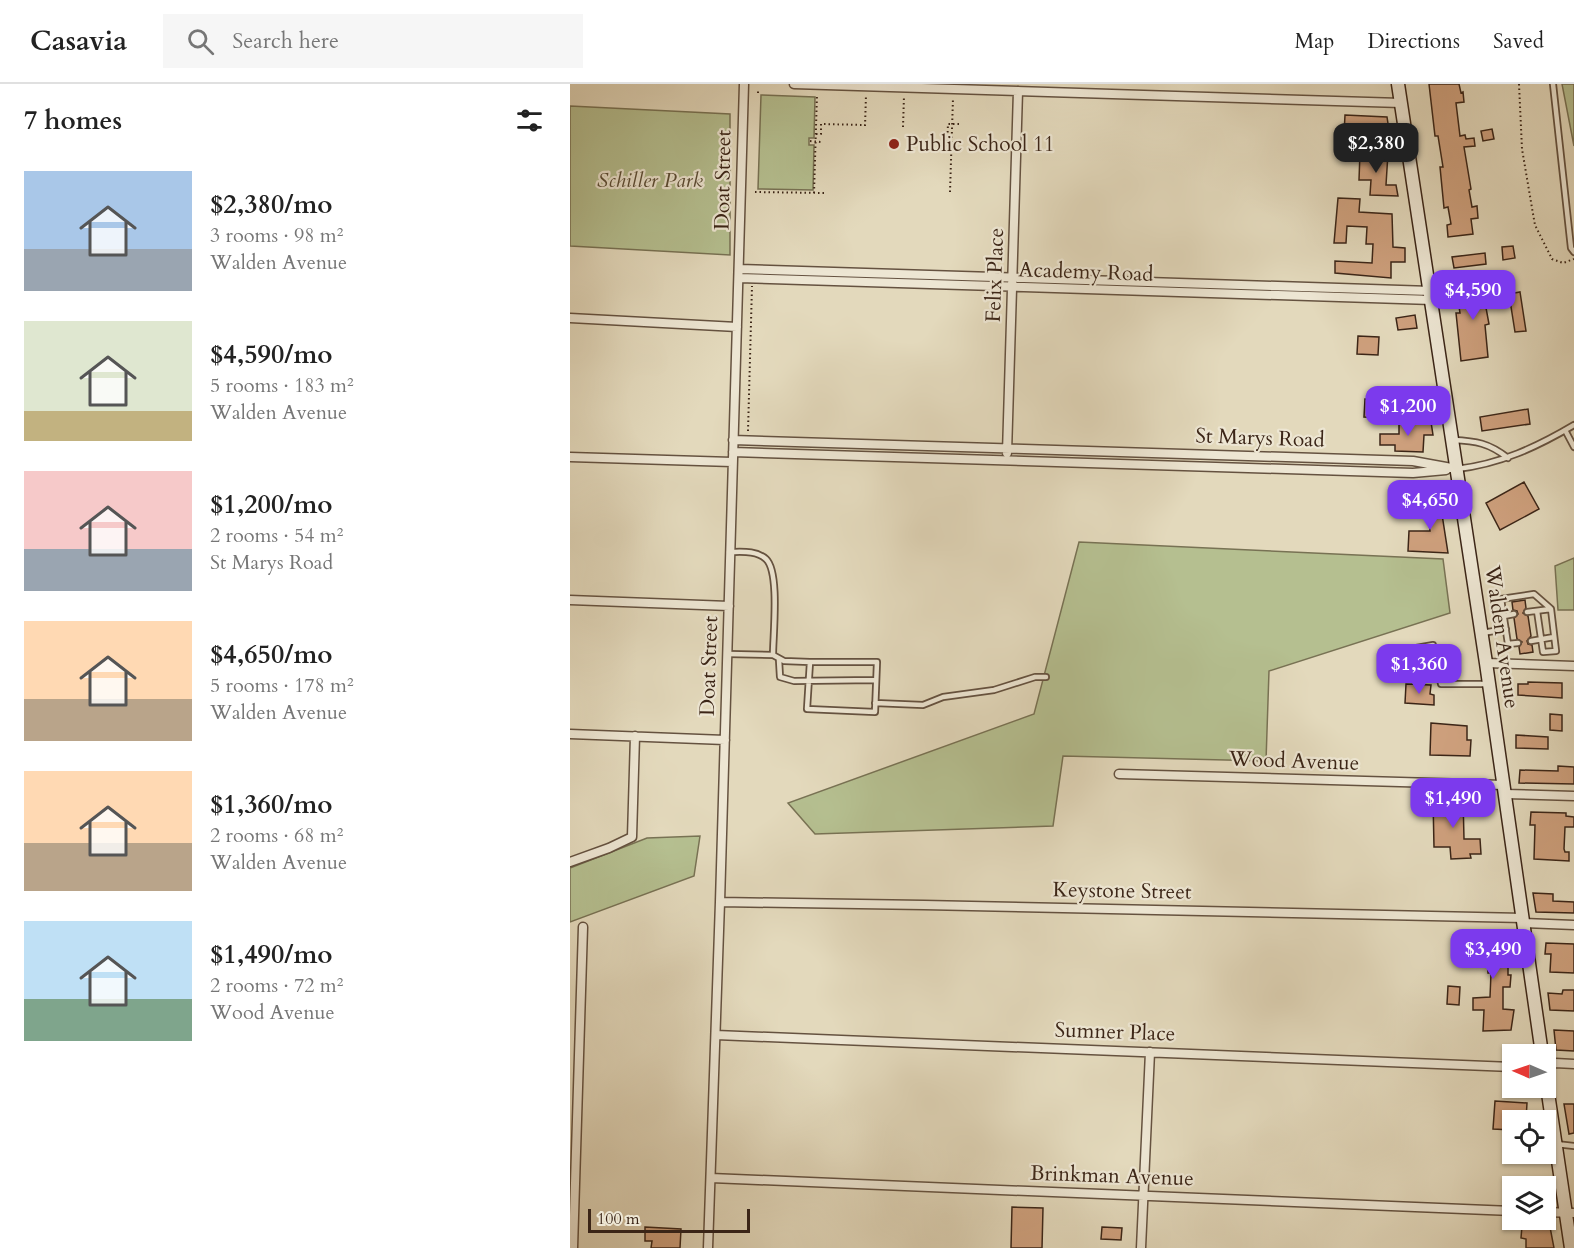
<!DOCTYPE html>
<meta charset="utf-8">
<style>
:root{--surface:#fff;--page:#f6f6f6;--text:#222;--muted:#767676;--line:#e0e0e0;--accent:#7c3aed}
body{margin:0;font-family:Cardo,serif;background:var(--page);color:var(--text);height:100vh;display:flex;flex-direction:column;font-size:22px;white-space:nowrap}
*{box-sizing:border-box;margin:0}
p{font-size:20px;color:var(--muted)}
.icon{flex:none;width:33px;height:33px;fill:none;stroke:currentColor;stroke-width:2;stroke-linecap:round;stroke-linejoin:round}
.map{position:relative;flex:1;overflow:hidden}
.panel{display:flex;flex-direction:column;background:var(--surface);width:570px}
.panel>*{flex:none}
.needle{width:39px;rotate:272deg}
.controls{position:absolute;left:932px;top:960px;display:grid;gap:12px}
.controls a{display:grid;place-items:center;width:54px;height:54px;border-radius:0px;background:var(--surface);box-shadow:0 2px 4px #0004;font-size:30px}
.scale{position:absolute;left:18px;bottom:15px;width:162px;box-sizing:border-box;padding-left:6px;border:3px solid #3b2517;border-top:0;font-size:16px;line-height:21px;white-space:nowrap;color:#3b2517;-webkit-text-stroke:4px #ede6d3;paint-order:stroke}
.price{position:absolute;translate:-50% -51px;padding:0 14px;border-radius:12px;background:var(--accent);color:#fff;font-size:20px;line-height:39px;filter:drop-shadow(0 2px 3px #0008)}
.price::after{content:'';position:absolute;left:50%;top:36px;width:18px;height:14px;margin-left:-9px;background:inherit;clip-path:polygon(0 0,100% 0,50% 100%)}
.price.on{background:#222;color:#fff}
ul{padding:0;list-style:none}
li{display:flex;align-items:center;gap:18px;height:150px;padding:0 24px}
li span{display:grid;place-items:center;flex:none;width:168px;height:120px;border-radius:0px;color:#555}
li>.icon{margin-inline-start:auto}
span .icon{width:72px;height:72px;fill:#fffc;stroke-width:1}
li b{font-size:26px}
h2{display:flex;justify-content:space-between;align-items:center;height:72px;padding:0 24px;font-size:26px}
header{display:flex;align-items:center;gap:36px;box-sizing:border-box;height:84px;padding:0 30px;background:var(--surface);border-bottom:2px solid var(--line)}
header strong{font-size:28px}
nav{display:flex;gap:33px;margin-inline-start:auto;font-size:21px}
.search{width:420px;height:54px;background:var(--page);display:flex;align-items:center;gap:15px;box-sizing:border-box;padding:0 21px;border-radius:0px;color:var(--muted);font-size:22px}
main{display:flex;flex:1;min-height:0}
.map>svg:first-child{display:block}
.green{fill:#b5bf90;stroke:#787254;stroke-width:1.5}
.building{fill:#cea07d;stroke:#3b2517;stroke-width:1.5}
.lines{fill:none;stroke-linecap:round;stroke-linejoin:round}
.service-casing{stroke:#655240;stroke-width:8}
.minor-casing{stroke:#655240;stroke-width:11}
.secondary-casing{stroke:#3b2517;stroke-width:15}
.path{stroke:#3b2517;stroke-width:2;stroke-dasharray:1.5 3;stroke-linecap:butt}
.service{stroke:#ede6d3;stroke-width:4.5}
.minor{stroke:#ede6d3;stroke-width:8}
.secondary{stroke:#ede6d3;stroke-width:12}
.poi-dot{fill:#8f2418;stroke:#ede6d3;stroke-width:2}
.labels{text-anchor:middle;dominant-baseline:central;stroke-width:4.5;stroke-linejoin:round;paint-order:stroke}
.poi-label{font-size:21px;fill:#3b2517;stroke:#ede6d3;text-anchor:start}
.park-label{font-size:21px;font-style:italic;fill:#5a4c35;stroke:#ede6d3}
.street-label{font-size:21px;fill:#3b2517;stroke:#ede6d3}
</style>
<header>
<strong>Casavia</strong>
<div class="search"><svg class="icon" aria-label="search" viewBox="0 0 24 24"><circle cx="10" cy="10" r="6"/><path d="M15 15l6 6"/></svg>Search here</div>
<nav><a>Map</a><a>Directions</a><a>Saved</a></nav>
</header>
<main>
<section class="panel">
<h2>7 homes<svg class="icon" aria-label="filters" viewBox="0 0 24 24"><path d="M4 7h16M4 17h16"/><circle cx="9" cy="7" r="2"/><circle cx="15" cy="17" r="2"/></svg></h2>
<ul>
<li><span style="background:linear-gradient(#a9c7e8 65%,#9aa5b1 0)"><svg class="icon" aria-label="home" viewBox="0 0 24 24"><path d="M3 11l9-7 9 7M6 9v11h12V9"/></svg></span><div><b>$2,380/mo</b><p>3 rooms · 98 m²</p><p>Walden Avenue</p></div></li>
<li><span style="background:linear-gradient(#dfe7d0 75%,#c2b280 0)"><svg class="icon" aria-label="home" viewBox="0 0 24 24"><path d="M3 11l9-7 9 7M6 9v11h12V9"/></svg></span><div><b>$4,590/mo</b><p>5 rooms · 183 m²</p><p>Walden Avenue</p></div></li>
<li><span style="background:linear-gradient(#f6c9c9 65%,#9aa5b1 0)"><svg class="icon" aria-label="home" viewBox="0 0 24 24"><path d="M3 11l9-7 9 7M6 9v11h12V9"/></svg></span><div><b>$1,200/mo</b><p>2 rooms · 54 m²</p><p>St Marys Road</p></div></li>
<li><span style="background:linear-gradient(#ffd9b3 65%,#b9a48a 0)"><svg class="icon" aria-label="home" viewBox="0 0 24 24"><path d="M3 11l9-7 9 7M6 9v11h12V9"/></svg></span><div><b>$4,650/mo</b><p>5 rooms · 178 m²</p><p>Walden Avenue</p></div></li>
<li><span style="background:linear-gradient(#ffd9b3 60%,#b9a48a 0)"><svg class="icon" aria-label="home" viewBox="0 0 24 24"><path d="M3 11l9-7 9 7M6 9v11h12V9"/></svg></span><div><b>$1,360/mo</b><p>2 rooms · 68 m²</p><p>Walden Avenue</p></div></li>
<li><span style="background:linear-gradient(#bfe0f5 65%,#7fa58c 0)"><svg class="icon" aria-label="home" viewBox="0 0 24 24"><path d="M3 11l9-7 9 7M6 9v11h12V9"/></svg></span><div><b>$1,490/mo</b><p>2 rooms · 72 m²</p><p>Wood Avenue</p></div></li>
</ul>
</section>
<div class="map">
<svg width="1004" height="1164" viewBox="0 0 1004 1164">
<rect width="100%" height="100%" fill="#e3d9bc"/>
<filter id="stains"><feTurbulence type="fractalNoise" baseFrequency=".00333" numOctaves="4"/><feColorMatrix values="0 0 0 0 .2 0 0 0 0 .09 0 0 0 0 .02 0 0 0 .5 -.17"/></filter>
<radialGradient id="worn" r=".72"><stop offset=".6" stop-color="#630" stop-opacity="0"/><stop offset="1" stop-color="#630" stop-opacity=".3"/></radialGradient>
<path class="green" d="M992,0H1004V62Z
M191,11L245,13L244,54H239V61H244L243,106L188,105Z
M0,22L160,30V171L0,162Z
M509,458L873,475L880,529L699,587L696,677L493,672L483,742L245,750L218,719L464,630Z
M1004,474V526H988L985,482Z
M130,752L124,792L0,838V784L77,754Z"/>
<path class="building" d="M859,0H889L891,9L893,8L894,18L886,19L890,52L895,51L896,55L904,54L905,62L894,63L901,105L899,106L902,123L907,122L908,134L901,135L903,150L878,153L877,141L881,140L878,123L874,124L870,83H873L868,52H865Z
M775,31L817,33L820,53L797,52V68H784V51L774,50Z
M922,45L924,55L913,57L911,47Z
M790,69H818L816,101H826L828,112L800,111L801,96H789Z
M768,114L790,115L789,128L822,130L823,163L835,164V178H821V194L765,189V177L802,179L803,160H796L797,143L777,142L776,159H764Z
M943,162L945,174L933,176L932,163Z
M915,169L916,180L884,184L882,173Z
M917,199V203L925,202L926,212L914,213L919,240L915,241L918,273L891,277L886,229H890L886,204Z
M950,208L956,247L945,248L939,210Z
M845,231L847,244L828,246L826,234Z
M788,252L809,253L808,271L787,270Z
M795,315L815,316V334L794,333Z
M958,325L960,340L912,347L910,333Z
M829,337L861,338L863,351H854L853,368L825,367V361H810V350H829Z
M954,398L969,425L930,446L916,419Z
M869,411L878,469L838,467L839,447H860L856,413Z
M955,516L956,524L953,529L958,532L961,552L957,557L958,560L962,561L963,568L950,570L949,563L952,558L947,555L944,534L948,530L947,527L943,526L942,518Z
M958,598L992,599V614L948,611V600H958Z
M836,600L861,601L860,610L864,611V621L835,619Z
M980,630L992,631V647L980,646Z
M861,639L897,642V656H901L900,672L860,671Z
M946,651L978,653V665L946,664Z
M988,682L1004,683V700L949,699L950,686L988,687Z
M893,714L894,755H910L911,770H900L901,774L881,775L880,763H864L863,715Z
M961,728L996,729V732L1004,733V743H995L994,765L995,768H999V777L964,775L965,741H960Z
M963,809L983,810V817L1004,818V829L966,828Z
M914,848L935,849L936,877H938V891H941L940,903H933V925L944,926L941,946L913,947L914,926H903V914L920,913L921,889H918L917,861L887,860V850H914Z
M976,859L1004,860V889L980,888L981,870H975Z
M878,902L890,903L889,921L877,920Z
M993,906H1004V927L980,926L978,909L992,910Z
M984,946L1004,947V967L986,966Z
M925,1017L957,1019L956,1036H942V1046L923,1045Z
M994,1020H1004V1049L999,1050Z
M442,1123L473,1124L472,1164H441Z
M952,1142L980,1143L984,1164H956V1155L951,1154Z
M75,1143L111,1145L110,1164H81L82,1157H75Z
M532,1143L552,1144L551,1156L531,1155Z"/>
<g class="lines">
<defs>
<path id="service" d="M983,0L1001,164L1004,168
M995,346L1004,363
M883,356C906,357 919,359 938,374
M887,385C930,380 967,363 1004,341
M957,528L981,525L986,567L973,568L967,527
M934,532L944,530
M912,549L936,545
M961,557L984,553
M948,559L938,560L931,515L964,510L980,524
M835,566L863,561L871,600H917
M158,570L203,571C203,551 210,488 196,475C186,466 171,468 159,468
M203,571L214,577L240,578L237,625L305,628L307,578H240
M209,576L210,593L224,597L306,596
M305,619L353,621L373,613L424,606L465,593H476
M986,1060L1004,1062"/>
<path id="minor" d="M224,0L831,19
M170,185L861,207
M169,194L862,216
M0,234L167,243
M163,356L843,377L887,385
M163,368L843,389L876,386
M437,369L448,7
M0,373L162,378
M0,516L159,522
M916,579L1004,582
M0,650L155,656
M549,690L934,701
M935,710L1004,712
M0,778L39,764L62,753L65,652
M150,818L354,821L953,834
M954,839L1004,841
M146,951L942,983
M975,981L985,979L1004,980
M141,1094L942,1127
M975,1128L1004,1129
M3,1164L13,843
M138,1164L150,818L174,0
M571,1164L580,968"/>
<path id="secondary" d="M828,0L916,579L972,970
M975,989L1001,1164"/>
</defs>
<use href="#service" class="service-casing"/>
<use href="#minor" class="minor-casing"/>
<use href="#secondary" class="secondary-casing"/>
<path class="path" d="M949,0L952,65L962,124L965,141L982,175L993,179L1004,175
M188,9V6
M295,42L296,11
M333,43L334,12
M246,50H251V40L295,41
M240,57L251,58
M375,62H388
M377,62L378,40H389
M185,108L255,109
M380,108L383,14
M244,109L247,10
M178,347L182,202"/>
<use href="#service" class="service"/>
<use href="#minor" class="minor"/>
<use href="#secondary" class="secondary"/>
</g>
<circle class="poi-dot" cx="324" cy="60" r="6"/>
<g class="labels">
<g class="poi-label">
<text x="336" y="60">Public School 11</text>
</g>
<g class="park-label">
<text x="80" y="96">Schiller Park</text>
</g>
<g class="street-label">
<text transform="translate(153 96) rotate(-89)">Doat Street</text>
<text transform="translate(516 188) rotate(2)">Academy Road</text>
<text transform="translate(425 191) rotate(-88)">Felix Place</text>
<text transform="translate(690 354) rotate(2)">St Marys Road</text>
<text transform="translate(932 553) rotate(82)">Walden Avenue</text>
<text transform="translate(139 582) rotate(-88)">Doat Street</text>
<text transform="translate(724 677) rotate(2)">Wood Avenue</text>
<text transform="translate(552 807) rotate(1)">Keystone Street</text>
<text transform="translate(545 948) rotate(2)">Sumner Place</text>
<text transform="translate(542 1092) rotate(2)">Brinkman Avenue</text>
</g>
</g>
<rect width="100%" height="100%" filter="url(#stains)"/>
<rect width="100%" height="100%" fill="url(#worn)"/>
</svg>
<div class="controls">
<a><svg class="needle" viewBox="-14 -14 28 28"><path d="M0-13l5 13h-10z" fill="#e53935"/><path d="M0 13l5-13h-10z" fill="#767676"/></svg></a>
<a><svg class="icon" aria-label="locate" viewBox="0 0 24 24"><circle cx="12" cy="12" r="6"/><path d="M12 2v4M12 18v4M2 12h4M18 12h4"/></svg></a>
<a><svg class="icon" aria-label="layers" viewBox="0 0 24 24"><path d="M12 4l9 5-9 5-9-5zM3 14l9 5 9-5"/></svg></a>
</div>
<div class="scale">100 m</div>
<b class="price on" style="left:806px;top:90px">$2,380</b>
<b class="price" style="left:903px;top:237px">$4,590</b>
<b class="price" style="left:838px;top:353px">$1,200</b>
<b class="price" style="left:860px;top:447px">$4,650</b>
<b class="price" style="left:849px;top:611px">$1,360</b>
<b class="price" style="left:883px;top:745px">$1,490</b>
<b class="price" style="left:923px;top:896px">$3,490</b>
</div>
</main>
